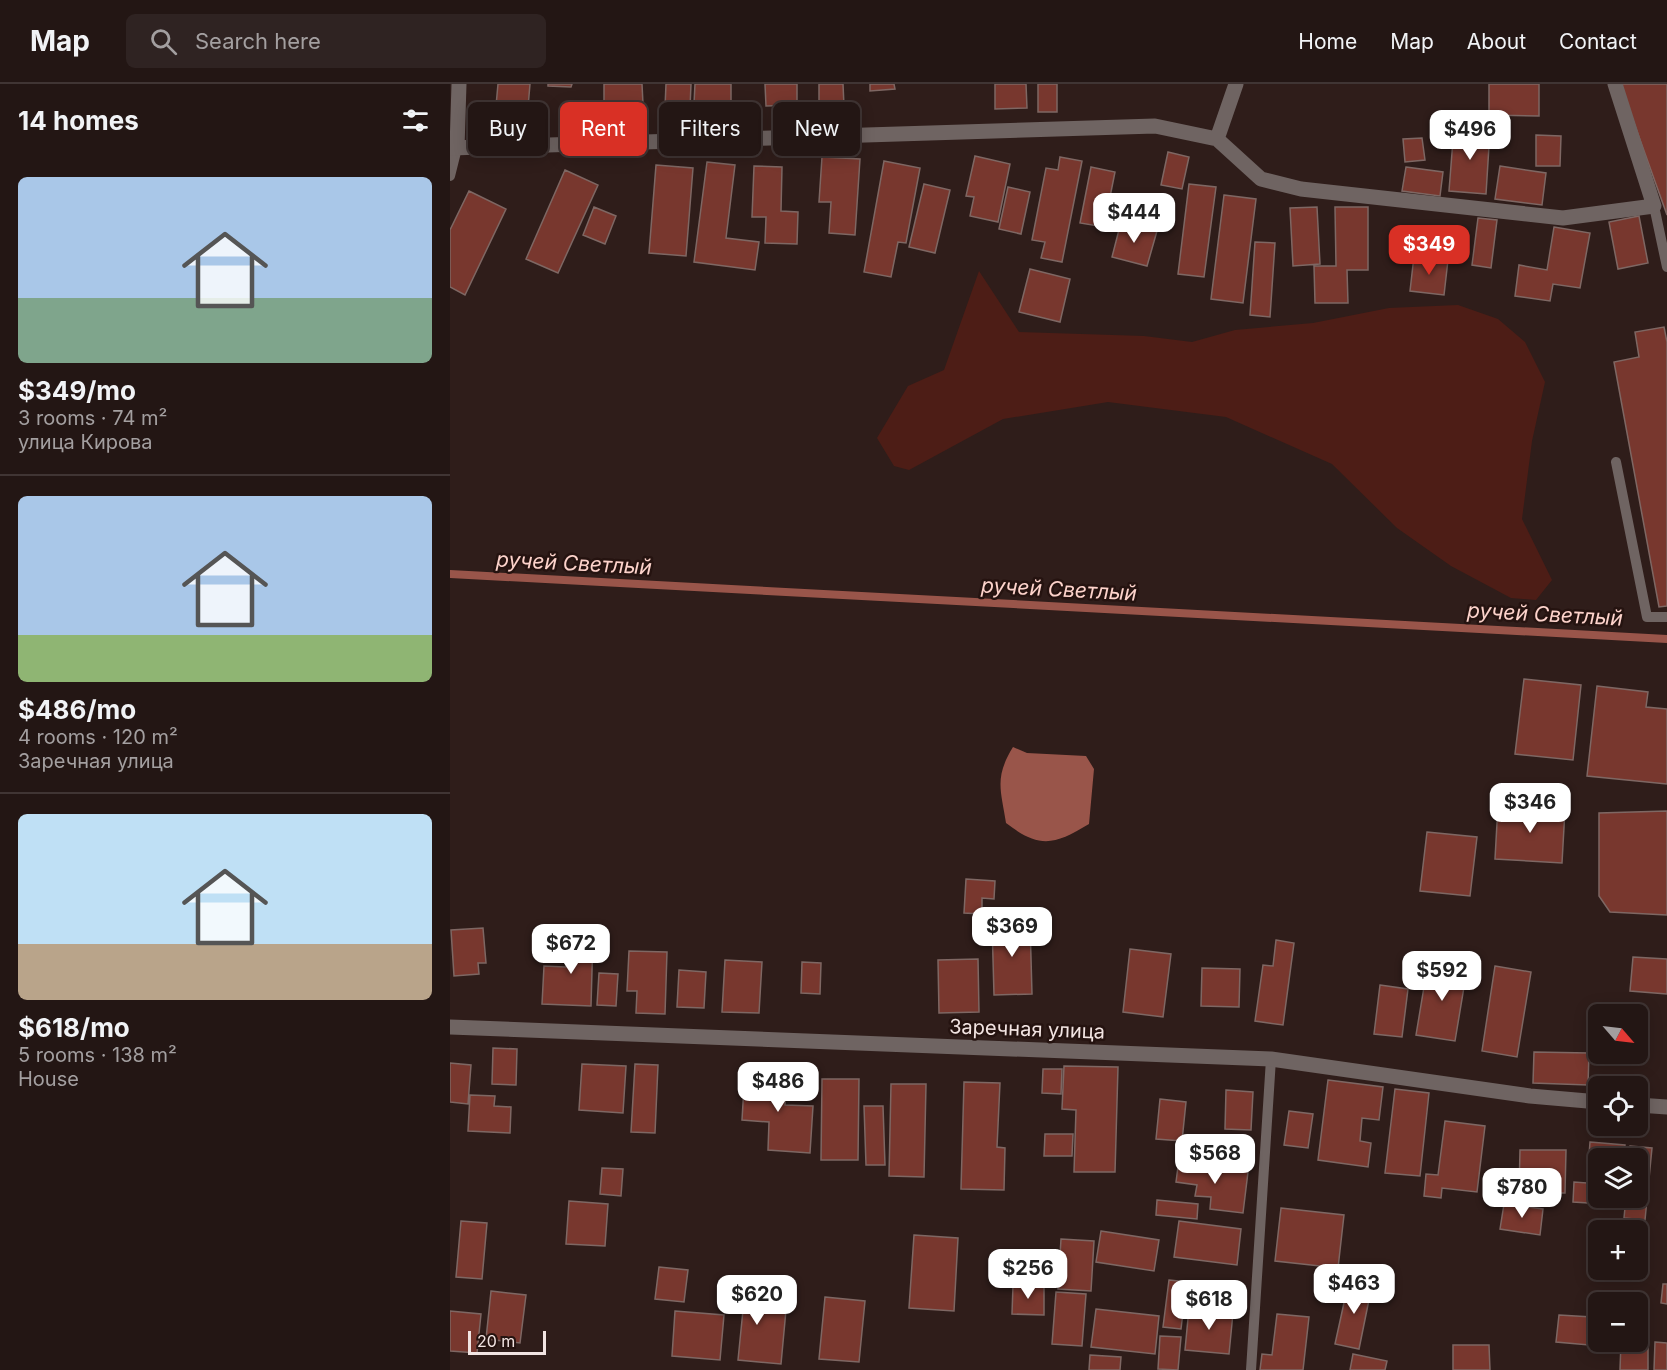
<!DOCTYPE html>
<meta charset="utf-8">
<style>
:root{--surface:#231614;--page:#2f2322;--text:#f1f3f6;--muted:#a39fa0;--line:#403534;--accent:#d93025}
body{margin:0;font-family:Inter,sans-serif;background:var(--page);color:var(--text);height:100vh;display:flex;flex-direction:column;font-size:22px;white-space:nowrap}
*{box-sizing:border-box;margin:0}
p{font-size:20px;color:var(--muted)}
.icon{flex:none;width:33px;height:33px;fill:none;stroke:currentColor;stroke-width:2;stroke-linecap:round;stroke-linejoin:round}
.map{position:relative;flex:1;overflow:hidden}
.panel{display:flex;flex-direction:column;background:var(--surface);width:450px}
.panel>*{flex:none}
.top-card{position:absolute;left:18px;top:18px;width:570px;height:54px;display:flex;gap:12px}
.needle{width:39px;rotate:118deg}
.tools{position:absolute;left:1138px;top:920px;display:grid;gap:12px}
.tools a{display:grid;place-items:center;width:60px;height:60px;border-radius:9px;background:var(--surface);box-shadow:0 3px 15px #0003,0 0 0 2px var(--line);font-size:30px}
.scale{position:absolute;left:18px;bottom:15px;width:78px;box-sizing:border-box;padding-left:6px;border:3px solid #f2e4e2;border-top:0;font-size:16px;line-height:21px;white-space:nowrap;color:#f2e4e2;-webkit-text-stroke:4px #251310;paint-order:stroke}
.price{position:absolute;translate:-50% -51px;padding:0 14px;border-radius:12px;background:#fff;color:#222;font-size:20px;line-height:39px;filter:drop-shadow(0 2px 3px #0008)}
.price::after{content:'';position:absolute;left:50%;top:36px;width:18px;height:14px;margin-left:-9px;background:inherit;clip-path:polygon(0 0,100% 0,50% 100%)}
.price.active{background:var(--accent);color:#fff}
ul{padding:0;list-style:none}
li{display:grid;align-content:center;gap:12px;height:318px;padding:0 18px}
li+li{border-top:2px solid var(--line)}
li span{display:grid;place-items:center;height:186px;border-radius:9px;color:#555}
li>.icon{margin-inline-start:auto}
span .icon{width:108px;height:108px;fill:#fffc;stroke-width:1}
li b{font-size:26px}
h2{display:flex;justify-content:space-between;align-items:center;height:72px;padding:0 18px;font-size:26px}
.chip{padding:0 21px;border-radius:9px;background:var(--surface);box-shadow:0 3px 15px #0003,0 0 0 2px var(--line);font-size:21px;line-height:54px}
.chip.active{background:var(--accent);color:#fff}
header{display:flex;align-items:center;gap:36px;box-sizing:border-box;height:84px;padding:0 30px;background:var(--surface);border-bottom:2px solid var(--line)}
header strong{font-size:28px}
nav{display:flex;gap:33px;margin-inline-start:auto;font-size:21px}
.search{width:420px;height:54px;background:var(--page);display:flex;align-items:center;gap:15px;box-sizing:border-box;padding:0 21px;border-radius:9px;color:var(--muted);font-size:22px}
main{display:flex;flex:1;min-height:0}
.map>svg:first-child{display:block}
.green{fill:#4d1d16}
.water{fill:#99554a}
.lines{fill:none;stroke-linecap:round;stroke-linejoin:round}
.stream{stroke:#99554a;stroke-width:8}
.building{fill:#78372e;stroke:#7e6763;stroke-width:1.5}
.lane{stroke:#6f6462;stroke-width:10}
.street{stroke:#6f6462;stroke-width:15}
.labels{text-anchor:middle;dominant-baseline:central;stroke-width:5;stroke-linejoin:round;paint-order:stroke}
.street-label{font-size:20px;fill:#f2e4e2;stroke:#251310}
.water-label{font-size:21px;font-style:italic;fill:#fdd3cb;stroke:#251310}
</style>
<header>
<strong>Map</strong>
<div class="search"><svg class="icon" aria-label="search" viewBox="0 0 24 24"><circle cx="10" cy="10" r="6"/><path d="M15 15l6 6"/></svg>Search here</div>
<nav><a>Home</a><a>Map</a><a>About</a><a>Contact</a></nav>
</header>
<main>
<section class="panel">
<h2>14 homes<svg class="icon" aria-label="filters" viewBox="0 0 24 24"><path d="M4 7h16M4 17h16"/><circle cx="9" cy="7" r="2"/><circle cx="15" cy="17" r="2"/></svg></h2>
<ul>
<li><span style="background:linear-gradient(#a9c7e8 65%,#7fa58c 0)"><svg class="icon" aria-label="home" viewBox="0 0 24 24"><path d="M3 11l9-7 9 7M6 9v11h12V9"/></svg></span><div><b>$349/mo</b><p>3 rooms · 74 m²</p><p>улица Кирова</p></div></li>
<li><span style="background:linear-gradient(#a9c7e8 75%,#8fb573 0)"><svg class="icon" aria-label="home" viewBox="0 0 24 24"><path d="M3 11l9-7 9 7M6 9v11h12V9"/></svg></span><div><b>$486/mo</b><p>4 rooms · 120 m²</p><p>Заречная улица</p></div></li>
<li><span style="background:linear-gradient(#bfe0f5 70%,#b9a48a 0)"><svg class="icon" aria-label="home" viewBox="0 0 24 24"><path d="M3 11l9-7 9 7M6 9v11h12V9"/></svg></span><div><b>$618/mo</b><p>5 rooms · 138 m²</p><p>House</p></div></li>
</ul>
</section>
<div class="map">
<svg width="1217" height="1286" viewBox="0 0 1217 1286">
<rect width="100%" height="100%" fill="#2f1d1a"/>
<path class="green" d="M529,187L569,248L694,252L742,258L785,246L863,239L939,224L1008,221L1048,235L1075,258L1095,298L1082,357L1072,435L1102,496L1086,516L1061,514L1001,482L947,444L882,380L776,333L658,318L553,335L459,386L444,382L427,354L458,302L494,286Z"/>
<path class="water" d="M563,663L577,669L636,672L644,685L639,740C604,761 590,765 556,739C551,706 544,694 563,663Z"/>
<g class="lines">
<path class="stream" d="M0,490L1217,555"/>
</g>
<path class="building" d="M48,0H80L77,35L45,33Z
M98,0H122L121,3L98,2Z
M154,0H192L193,20L154,21Z
M216,0H241L240,24L215,23Z
M245,0H281V21L244,20Z
M315,0H347V21L316,22Z
M369,0H393L394,22L369,23Z
M420,0H444L445,5L420,7Z
M545,0H576L577,24L545,25Z
M588,0H607V28H588Z
M1039,0H1089V32L1039,31Z
M1170,0H1217V131Z
M1004,43L1040,46L1036,110L999,107Z
M1086,51L1111,52L1110,82H1086Z
M972,54L975,76L955,78L953,55Z
M718,68L739,73L732,105L711,101Z
M525,72L560,80L548,138L520,132L524,113L516,112Z
M372,73L410,75L405,151L379,149L381,118H369Z
M610,73L632,77L612,178L591,174L595,158L582,156L596,84L608,86Z
M434,77L470,84L456,159L448,158L441,193L414,188Z
M257,78L285,81L276,154L309,158L305,186L244,178Z
M206,81L243,84L236,172L199,169Z
M304,82L332,83L331,127L348,128L347,160L315,159L316,133H302Z
M1050,82L1096,89L1092,121L1045,115Z
M641,83L665,88L654,143L630,139Z
M956,83L993,88L990,112L952,107Z
M115,86L148,101L108,189L76,175Z
M474,100L500,106L485,169L459,163Z
M739,100L766,103L754,193L728,190Z
M558,103L580,108L571,150L549,145Z
M19,107L56,125L15,211L0,203V146Z
M774,111L806,115L793,219L761,215Z
M144,123L166,132L155,160L133,151Z
M867,123L870,180L843,182L840,124Z
M885,123H918V186H897L898,219H865L864,182H886Z
M1189,132L1198,179L1168,185L1159,138Z
M1028,134L1047,136L1041,184L1022,181Z
M671,138L707,147L697,182L662,173Z
M1104,143L1140,149L1130,204L1103,200L1100,217L1065,212L1069,181L1097,186Z
M805,158L825,159L820,233L800,231Z
M964,172L998,176L994,211L960,207Z
M580,185L620,195L610,238L569,228Z
M1214,243L1217,258V522L1209,523L1164,278L1189,273L1185,248Z
M1074,595L1131,601L1123,676L1065,670Z
M1147,602L1198,608L1196,623L1217,625V700L1137,692Z
M1048,721L1115,725L1112,779L1045,775Z
M1217,727V831L1160,828L1149,812V729Z
M977,748L1027,753L1020,812L970,807Z
M516,795L545,797L544,815L532,814V830L514,829Z
M580,838L582,910L544,911L542,839Z
M33,844L36,879H28L29,890L4,892L1,846Z
M117,851H143L141,922L92,920L94,882L116,883Z
M826,856L844,859L833,941L805,937L813,881L823,882Z
M680,865L721,870L713,933L673,928Z
M179,867L217,868L215,930L186,929L187,907H177Z
M1183,873L1217,875V910L1180,907Z
M528,875L529,928L489,929L488,876Z
M275,876L312,878L309,929L272,928Z
M352,878L371,879L370,910L351,909Z
M978,879L1017,885L1005,957L966,951Z
M1045,882L1081,888L1067,973L1032,967Z
M752,884L790,885L789,923L751,922Z
M229,886L256,888L254,924L227,923Z
M149,889L168,890L166,922L147,921Z
M930,901L958,905L952,953L924,950Z
M43,964L67,965L66,1001L42,1000Z
M1084,968L1139,969L1138,1001L1083,999Z
M0,979L21,981L18,1020L0,1018Z
M132,980L176,982L173,1029L129,1026Z
M185,980L208,981L205,1049L181,1048Z
M614,982L668,983L665,1088H624L626,1026L612,1025Z
M593,985H612L611,1010L592,1009Z
M303,988L337,990L335,1021L363,1022L360,1069L318,1066L319,1038L292,1036L294,1002L302,1003Z
M372,995H409L408,1076H371Z
M878,996L933,1003L929,1036L912,1034L910,1057L921,1059L918,1083L868,1076Z
M514,998L550,999L547,1063L555,1064L554,1106L511,1105Z
M441,1000H476L474,1093L439,1092Z
M945,1005L979,1009L970,1092L935,1089Z
M776,1006L803,1008L801,1046L775,1045Z
M20,1011L45,1012L44,1022L61,1023L60,1049L18,1047Z
M710,1015L736,1018L732,1057L706,1055Z
M414,1022H433L435,1081H416Z
M839,1027L863,1030L858,1064L834,1061Z
M995,1037L1035,1042L1027,1108L992,1104L991,1114L974,1112L976,1090L988,1091Z
M595,1050H623L622,1072H594Z
M755,1054L798,1058L796,1074L753,1070Z
M1140,1058L1175,1061L1174,1074H1149V1113H1171L1170,1121L1123,1118L1124,1098L1137,1099Z
M1180,1062L1202,1064L1195,1136L1174,1134L1176,1113H1188V1074H1179Z
M1070,1066H1116L1115,1109H1069Z
M729,1075L750,1077L749,1082L798,1088L793,1129L760,1125L761,1113L745,1112L747,1101L726,1098Z
M152,1084L173,1085L171,1112L150,1110Z
M707,1116L748,1120L747,1135L706,1131Z
M119,1117L158,1120L155,1162L116,1160Z
M1054,1120L1093,1125L1090,1151L1050,1145Z
M831,1124L894,1131L888,1184L825,1177Z
M11,1137L37,1139L32,1195L6,1193Z
M729,1137L791,1145L787,1181L724,1173Z
M651,1147L709,1156L704,1187L646,1178Z
M464,1151L508,1154L504,1227L459,1224Z
M611,1155L644,1157L641,1207L608,1205Z
M209,1183L238,1186L234,1218L205,1215Z
M279,1195L303,1197L301,1222L336,1226L331,1280L288,1276L293,1226L276,1224Z
M719,1196L784,1203L782,1226L734,1220L731,1245L713,1243Z
M899,1196L922,1201L909,1265L885,1260Z
M1213,1200H1217V1220L1211,1219Z
M563,1201H594V1231L562,1230Z
M41,1207L76,1211L70,1259L36,1255Z
M606,1208L636,1210L632,1262L602,1260Z
M375,1213L415,1217L409,1278L369,1275Z
M739,1224L783,1229L779,1270L735,1266Z
M646,1225L709,1232L705,1270L641,1263Z
M0,1227L31,1230L27,1269L0,1267Z
M225,1227L274,1231L270,1276L222,1272Z
M827,1230L859,1233L853,1286H810L812,1270L822,1271Z
M1109,1231L1142,1233L1139,1261L1106,1258Z
M710,1252L731,1253L728,1286L708,1285Z
M1188,1255H1198V1286H1170L1171,1257Z
M1205,1258L1217,1259V1286H1204Z
M1003,1261H1039L1040,1286H1003Z
M903,1270L937,1277L935,1286H900Z
M640,1271L671,1273L670,1286H639Z"/>
<g class="lines">
<path class="lane" d="M0,92L7,64
M1204,122L1217,183
M1166,378L1197,533H1217
M801,1286L821,975"/>
<path class="street" d="M767,55L786,0
M0,64L705,42L767,55L811,95L851,105L1113,134L1204,122L1165,0
M7,64L9,0
M0,943L821,975L1080,1012L1149,1018
M1188,1021L1217,1023"/>
</g>
<g class="labels">
<g class="street-label">
<text transform="translate(577 945) rotate(2)">Заречная улица</text>
</g>
<g class="water-label">
<text transform="translate(124 479) rotate(3)">ручей Светлый</text>
<text transform="translate(609 505) rotate(3)">ручей Светлый</text>
<text transform="translate(1095 530) rotate(3)">ручей Светлый</text>
</g>
</g>
</svg>
<div class="tools">
<a><svg class="needle" viewBox="-14 -14 28 28"><path d="M0-13l5 13h-10z" fill="#e53935"/><path d="M0 13l5-13h-10z" fill="#a39fa0"/></svg></a>
<a><svg class="icon" aria-label="locate" viewBox="0 0 24 24"><circle cx="12" cy="12" r="6"/><path d="M12 2v4M12 18v4M2 12h4M18 12h4"/></svg></a>
<a><svg class="icon" aria-label="layers" viewBox="0 0 24 24"><path d="M12 4l9 5-9 5-9-5zM3 14l9 5 9-5"/></svg></a>
<a>+</a>
<a>−</a>
</div>
<div class="scale">20 m</div>
<b class="price" style="left:1020px;top:77px">$496</b>
<b class="price" style="left:684px;top:160px">$444</b>
<b class="price active" style="left:979px;top:192px">$349</b>
<b class="price" style="left:1080px;top:750px">$346</b>
<b class="price" style="left:562px;top:874px">$369</b>
<b class="price" style="left:121px;top:891px">$672</b>
<b class="price" style="left:992px;top:918px">$592</b>
<b class="price" style="left:328px;top:1029px">$486</b>
<b class="price" style="left:765px;top:1101px">$568</b>
<b class="price" style="left:1072px;top:1135px">$780</b>
<b class="price" style="left:578px;top:1216px">$256</b>
<b class="price" style="left:904px;top:1231px">$463</b>
<b class="price" style="left:307px;top:1242px">$620</b>
<b class="price" style="left:759px;top:1247px">$618</b>
<div class="top-card">
<a class="chip">Buy</a>
<a class="chip active">Rent</a>
<a class="chip">Filters</a>
<a class="chip">New</a>
</div>
</div>
</main>
